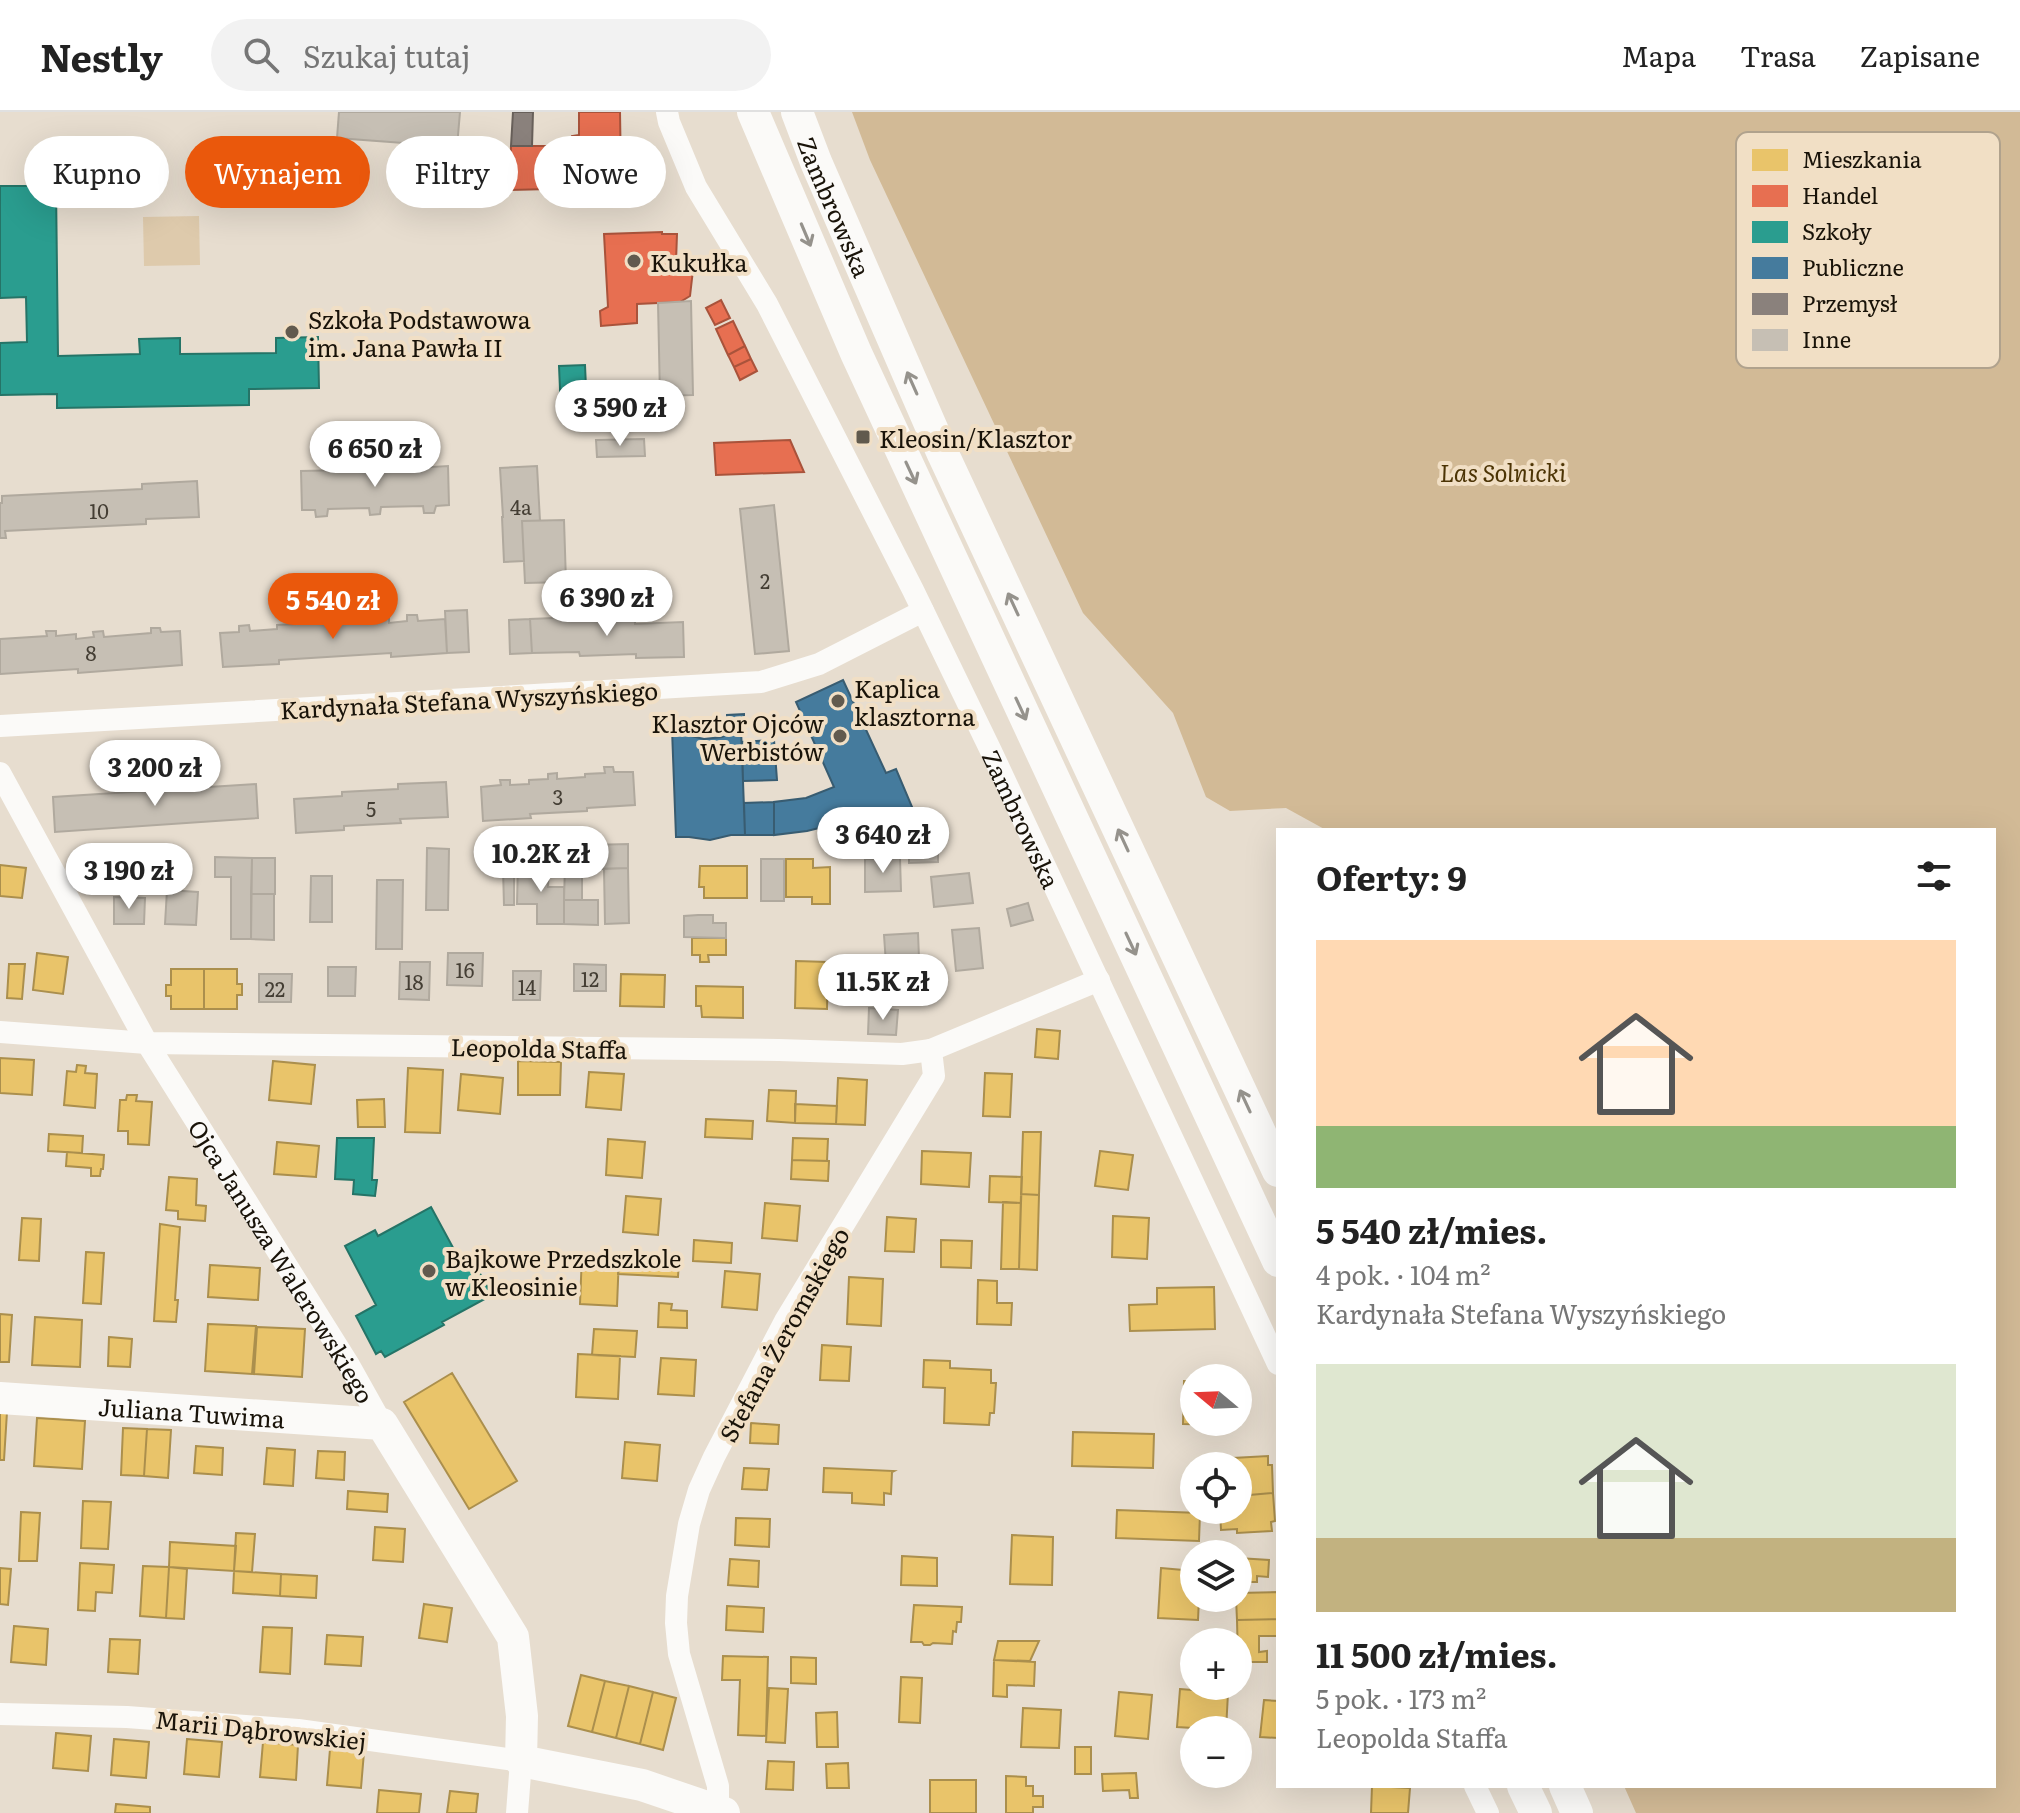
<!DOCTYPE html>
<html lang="pl">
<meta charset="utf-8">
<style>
:root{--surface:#fff;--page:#f2f2f2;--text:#222;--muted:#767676;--line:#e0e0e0;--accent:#ea580c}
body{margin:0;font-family:Literata,serif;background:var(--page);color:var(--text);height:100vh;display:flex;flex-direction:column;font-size:30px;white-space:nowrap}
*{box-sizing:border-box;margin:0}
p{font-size:26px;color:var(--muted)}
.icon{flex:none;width:44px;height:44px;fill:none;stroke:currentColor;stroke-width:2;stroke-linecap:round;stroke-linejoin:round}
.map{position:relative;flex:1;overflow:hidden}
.drawer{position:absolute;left:1276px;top:716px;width:720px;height:960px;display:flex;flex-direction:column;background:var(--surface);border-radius:0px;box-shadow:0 8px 32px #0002}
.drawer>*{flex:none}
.guide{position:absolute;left:24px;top:24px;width:760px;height:72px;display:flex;gap:16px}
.needle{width:52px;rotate:289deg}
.fabs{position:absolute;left:1180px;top:1252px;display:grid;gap:16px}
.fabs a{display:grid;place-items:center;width:72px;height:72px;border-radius:50%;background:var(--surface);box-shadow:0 8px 32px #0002;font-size:40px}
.price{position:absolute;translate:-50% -68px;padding:0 18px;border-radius:28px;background:#fff;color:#222;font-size:26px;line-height:52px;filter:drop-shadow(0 2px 4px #0008)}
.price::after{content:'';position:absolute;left:50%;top:48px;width:24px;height:18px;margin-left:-12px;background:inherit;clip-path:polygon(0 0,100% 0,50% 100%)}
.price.selected{background:var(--accent);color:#fff}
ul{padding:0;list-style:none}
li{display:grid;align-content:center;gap:16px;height:424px;padding:0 40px}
li span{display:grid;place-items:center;height:248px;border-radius:0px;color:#555}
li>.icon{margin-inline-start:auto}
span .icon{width:144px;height:144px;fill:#fffc;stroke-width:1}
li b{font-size:34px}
h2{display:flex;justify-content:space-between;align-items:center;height:96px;padding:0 40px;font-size:34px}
.chip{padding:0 28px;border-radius:36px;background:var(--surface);box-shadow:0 8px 32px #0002;font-size:28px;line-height:72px}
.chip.selected{background:var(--accent);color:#fff}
header{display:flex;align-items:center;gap:48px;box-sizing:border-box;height:112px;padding:0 40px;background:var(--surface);border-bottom:2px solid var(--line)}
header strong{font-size:38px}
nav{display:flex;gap:44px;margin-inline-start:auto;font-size:28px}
.search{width:560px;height:72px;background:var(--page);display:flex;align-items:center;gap:20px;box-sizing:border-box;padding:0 28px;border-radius:44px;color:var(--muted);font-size:30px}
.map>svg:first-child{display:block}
.green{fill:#decaac}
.forest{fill:#d2ba96}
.homes{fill:#e9c46a;stroke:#ab8f4d;stroke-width:2}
.shops{fill:#e76f51;stroke:#a9533b;stroke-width:2}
.schools{fill:#2a9d8f;stroke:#257467;stroke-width:2}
.public{fill:#457b9d;stroke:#385c71;stroke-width:2}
.industry{fill:#8a817c;stroke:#68605a;stroke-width:2}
.building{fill:#c6bfb4;stroke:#b0a99e;stroke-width:2}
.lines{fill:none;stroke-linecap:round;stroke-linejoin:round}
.street{stroke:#fbfaf8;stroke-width:22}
.secondary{stroke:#fbfaf8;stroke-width:32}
.oneway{stroke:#95928c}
.poi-dot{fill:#615a4e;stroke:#f1dfc5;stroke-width:3}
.labels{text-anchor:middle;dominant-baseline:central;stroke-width:8;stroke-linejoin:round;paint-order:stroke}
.number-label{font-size:20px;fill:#443e34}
.street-label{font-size:24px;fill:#191309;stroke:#f1dfc5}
.poi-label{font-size:24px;fill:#191309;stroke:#f1dfc5;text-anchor:start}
.park-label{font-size:24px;font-style:italic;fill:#4c3405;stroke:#f1dfc5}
.key{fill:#f1dfc5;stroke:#b0a28d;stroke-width:2}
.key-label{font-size:22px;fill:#191309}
</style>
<header>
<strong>Nestly</strong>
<div class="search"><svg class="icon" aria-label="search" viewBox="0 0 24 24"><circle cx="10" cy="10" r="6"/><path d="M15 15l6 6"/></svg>Szukaj tutaj</div>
<nav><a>Mapa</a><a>Trasa</a><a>Zapisane</a></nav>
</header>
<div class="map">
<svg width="2020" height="1701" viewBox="0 0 2020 1701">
<rect width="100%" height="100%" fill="#e7ddcf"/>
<path class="green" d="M199,104L200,153L144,154L143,105Z"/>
<path class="forest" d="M852,0H2020V1701H1636L1624,1674H1994V718H1326L1286,696L1230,699L1206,685L1173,601L1083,501L870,48Z"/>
<path class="homes" d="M786,747H813V756L830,755V792H812V785H786Z
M0,753L26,756L22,786L0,784Z
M700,754H747V786H704V775H699Z
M692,826H726V843H708L709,850H700V843H692Z
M37,841L68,845L63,882L33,878Z
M796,849L828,850L827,897L795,896Z
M9,852H25L22,887L7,886Z
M171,857H204V897H171V884H166V873H171Z
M204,857H237V872H242V883H237V897H204Z
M621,862L665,863L664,895L620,894Z
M696,874L743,875V906L702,905L701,894H696Z
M1037,917L1060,919L1058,947L1035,945Z
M0,946L34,948L32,983L0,981Z
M273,949L315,953L311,992L269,988Z
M518,949L561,950L560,983H518Z
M77,953L86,954L85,961L97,962L95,996L64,993L67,959L76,960Z
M408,956L443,958L440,1021L405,1020Z
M589,960L624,962L621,998L586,995Z
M985,961L1012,962L1010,1005L983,1004Z
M461,962L503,966L500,1002L458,998Z
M838,966L867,968L865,1013L836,1012Z
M769,978L796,979L795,1011L767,1009Z
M127,983H137L136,989L152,990L149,1033L128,1032V1019H118L120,988H126Z
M384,987L385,1015H358L357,988Z
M795,992L837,994L836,1012L795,1011Z
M706,1007L753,1009L752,1027L705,1025Z
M1023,1020H1041L1039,1083L1021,1082Z
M49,1022L83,1024L82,1041L48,1039Z
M793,1026L828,1027L827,1049L792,1048Z
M608,1027L645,1030L642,1066L606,1063Z
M277,1030L319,1034L316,1065L274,1062Z
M922,1039L971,1041L969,1075L921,1072Z
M1100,1039L1133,1043L1128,1078L1095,1074Z
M67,1040L104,1043L103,1057H101L100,1064H91V1056L66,1054Z
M792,1048L829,1049L828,1069L791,1067Z
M990,1064L1022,1065L1021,1091L989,1090Z
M169,1065L197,1067L196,1093L206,1094L205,1109L178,1107V1099L166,1098Z
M1021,1082L1039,1083L1037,1158L1019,1157Z
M626,1084L661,1087L658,1123L623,1120Z
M1003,1090L1021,1091L1019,1157H1001Z
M765,1091L800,1094L797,1129L762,1126Z
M1113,1104L1149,1106L1147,1147L1112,1145Z
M887,1105L916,1107L914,1140L885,1139Z
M22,1106L41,1107L39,1149L19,1148Z
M160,1112L180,1115L175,1188H178L176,1210L154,1209Z
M694,1128L732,1131L731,1151L693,1149Z
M941,1128L972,1129L971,1156L941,1155Z
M86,1140L104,1141L101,1192L83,1191Z
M582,1142L619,1144L617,1194L580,1192Z
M619,1144L679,1148L678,1165L618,1162Z
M210,1153L260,1156L258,1188L208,1185Z
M725,1159L760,1162L757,1198L722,1195Z
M849,1165L883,1167L881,1214L847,1212Z
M978,1168L997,1169V1191H1012L1011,1213L977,1212Z
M1214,1175L1215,1217L1130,1219L1129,1193L1157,1192V1176Z
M659,1191L672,1192L671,1198L687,1199V1216L658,1215Z
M0,1202L12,1203L9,1250H0Z
M35,1205L82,1208L80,1255L32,1253Z
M208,1212L256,1214L252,1262L205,1259Z
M257,1215L305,1217L302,1265L254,1262Z
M594,1217L637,1219L635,1245L592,1243Z
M109,1225L132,1227L130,1255L108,1254Z
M822,1233L851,1235L849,1269L820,1268Z
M578,1242L620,1244L618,1287L576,1285Z
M661,1246L696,1248L694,1284L658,1282Z
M924,1248L950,1249V1256L991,1258V1271H996L994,1301H990L989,1313L944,1311L945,1276L923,1275Z
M452,1261L517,1369L469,1397L404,1290Z
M1184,1269H1194V1310H1227L1226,1313L1183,1312Z
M0,1300H7L4,1348H0Z
M37,1306L85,1309L82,1357L34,1354Z
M751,1311L779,1313L778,1332L750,1331Z
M123,1316L147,1317L144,1364L121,1363Z
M147,1317L171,1318L168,1366L144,1364Z
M1073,1320L1154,1322L1153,1356L1072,1354Z
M625,1330L660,1333L657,1369L622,1366Z
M196,1334L223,1336L222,1363L194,1361Z
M267,1336L295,1338L293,1374L264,1372Z
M318,1339L345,1340L344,1368L316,1366Z
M1268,1344V1353H1272L1273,1381L1238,1384V1354H1218V1352L1233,1351V1346Z
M744,1356L769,1357L767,1378L742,1377Z
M824,1356L894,1359L892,1360L891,1382L884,1381V1393L852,1391V1381L823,1380Z
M348,1379L388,1382L387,1400L347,1397Z
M1273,1381L1275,1409L1271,1410L1272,1419L1237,1421V1417L1221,1418L1220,1398H1238V1384Z
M83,1389L111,1390L108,1437L81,1436Z
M1117,1398L1200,1401L1199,1429L1116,1426Z
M21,1400L40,1401L37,1449H19Z
M736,1406L770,1407L769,1435L735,1433Z
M375,1415L405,1417L403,1450L373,1448Z
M236,1421L255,1422L252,1460L234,1459Z
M1012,1423L1053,1425L1052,1473L1010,1472Z
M170,1430L236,1434L234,1459L169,1455Z
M902,1444L937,1446V1474L901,1473Z
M1238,1446L1269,1448L1268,1465L1257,1464V1470H1250V1464H1238Z
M730,1447L759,1449L758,1475L728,1473Z
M80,1451L114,1453L112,1481L96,1480L95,1499L78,1498Z
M143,1454L169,1455L166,1506L140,1504Z
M169,1455L187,1457L184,1507L166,1506Z
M0,1456L11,1457L8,1493L0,1492Z
M1161,1456L1194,1459V1486H1199L1198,1508L1158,1506Z
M234,1459L281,1462L280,1484L233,1481Z
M281,1462L317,1464L316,1486L280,1484Z
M1278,1480V1507L1237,1508L1236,1486H1238V1481Z
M424,1492L452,1496L447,1530L419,1526Z
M914,1493L962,1495L961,1510H957L956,1520L953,1519L952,1532L933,1531L930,1533H924L922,1530H911Z
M727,1494L764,1496L763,1520L726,1518Z
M1278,1507V1524H1259V1540L1267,1539V1550H1238L1237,1508Z
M14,1514L48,1517L46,1553L11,1550Z
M263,1515L292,1516L290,1562L260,1560Z
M327,1523L363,1525L361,1554L325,1552Z
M110,1527L140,1528L138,1562L108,1560Z
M998,1529H1039L1030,1549L994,1548Z
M723,1544L768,1545L766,1624L738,1623L740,1568H722Z
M791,1545L816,1546V1572L791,1571Z
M994,1548L1035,1550L1034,1574L1007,1573V1585L993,1584Z
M581,1563L605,1569L592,1620L568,1614Z
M901,1565L922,1566L920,1611L899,1610Z
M605,1569L629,1574L616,1626L592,1620Z
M629,1574L653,1580L640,1632L616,1626Z
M769,1576L788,1577L785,1631L766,1630Z
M1180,1577L1228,1581L1226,1618L1177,1615Z
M653,1580L676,1586L663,1638L640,1632Z
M1119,1580L1152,1583L1148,1627L1115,1624Z
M1264,1588L1278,1589V1626L1260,1625Z
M1023,1596L1061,1598L1059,1636L1021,1635Z
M837,1600L838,1635H817L816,1601Z
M56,1621L91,1624L88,1659L53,1656Z
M114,1627L149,1630L146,1666L111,1663Z
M187,1627L222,1630L219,1665L184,1662Z
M263,1630L298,1633L296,1668L260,1665Z
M1075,1635H1091V1662H1075Z
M330,1637L364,1640L361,1676L327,1673Z
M768,1649L794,1650L793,1678L766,1677Z
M848,1651L849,1676H827L826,1652Z
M1136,1661L1138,1686H1130L1129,1678L1103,1679L1102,1662Z
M1006,1664L1026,1665V1674H1033V1684H1043V1695H1033V1701H1006Z
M930,1668H976V1701H930Z
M1372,1674L1410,1676L1408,1701H1371Z
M379,1678L421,1682L419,1701H377Z
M450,1679L478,1682L476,1701H447Z
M116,1692L150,1695V1701H115Z"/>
<path class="shops" d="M579,0H620L621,63H630L631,75L510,78L511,34H572V24L579,23Z
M662,120V122H677L676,150L689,149L690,158H693L690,184L680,190L637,192V211L601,214L600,199L608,195L604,122Z
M721,188L730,206L715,213L706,196Z
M733,209L745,234L728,243L716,217Z
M745,234L751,247L734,255L728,243Z
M751,247L757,259L740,268L734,255Z
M790,328L804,360L716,363L714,331Z"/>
<path class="schools" d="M143,43H158L157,63L142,62Z
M0,74H56L58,244L140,242L139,227L180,226V242L276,241V226L318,225L319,276L249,277V293L57,296V282L0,283V231L27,230L26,185L0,186Z
M585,253L587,298L561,300L559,254Z
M337,1026H374L372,1068H377L375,1084L353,1082L354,1068L335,1067Z
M431,1095L464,1156L474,1151L492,1183L442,1210L444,1213L385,1245L381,1239L376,1242L356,1204L376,1193L345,1134L375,1118L378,1124Z"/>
<path class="public" d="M843,568L886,661L896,657L915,702L888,715L881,700L853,714L849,704L831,713L807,719L774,723V690L806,686L834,675L796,590Z
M744,602V616L727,617V603Z
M741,616L745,723H731L710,728L689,725H676L672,617L687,623L704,627L722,625Z
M774,628L777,668L743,669L742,630Z
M774,690V723H745L744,691Z"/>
<path class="industry" d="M513,0H533L532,34H511Z"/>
<path class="building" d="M339,0H460L457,35L337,26Z
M691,189L693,283L660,284L658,191Z
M644,327L645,344L597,345L596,328Z
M448,354L449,393L436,394L434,401H424L423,394L381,395L380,402L370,403L369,396L328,397L327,404L316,405L315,398H302L301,359L348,358V360Z
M537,354L540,409H522L524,449L504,450L502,405H503L500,356Z
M197,369L199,405L146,407V412L5,419L6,426H0V391H2V384L142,377V372Z
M774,393L789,539L755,542L740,397Z
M564,408L566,470L525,471L522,409Z
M467,498L469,540L447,541L445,499Z
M360,502L361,508L389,506V511L407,509V503H417L418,509L445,507L447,541L391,545V541L279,548V552L223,555L220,521L239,520V514L249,513L250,519L277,517V513L296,512V507L305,506V511L351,509L350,503Z
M579,505V509L635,508V512L683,510L684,545L636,546V542L580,544L579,540L532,541L530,507Z
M530,507L532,541L510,542L509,508Z
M151,516H160L161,520L180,519L182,553L78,561V557L0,562V527L47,524L46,519H56V524L76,522V527L94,525L93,520L103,519L104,525L151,521Z
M604,655H613L614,660H633L635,693L587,696V699L530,702L531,706L483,709L481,675L501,673L500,668H510V673L529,672V668L548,667V662L557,661V667L585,665V662L605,661Z
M446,670L448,705L400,707L401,711L344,714V718L296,721L294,687L342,684V680L398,677V672Z
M256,672L258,706L55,720L53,685Z
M938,731V750L909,751V732Z
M628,732V756L590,757L589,733Z
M427,736L449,737L448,798H426Z
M215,745L252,746L251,827H231V765H215Z
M252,746H275V782H251Z
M900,746L901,779L865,780V747Z
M761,747H784V789H761Z
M518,752L549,753L548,775H564V812H537V792H517Z
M565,753H582V788H564Z
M628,756L629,811L605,812L604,757Z
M503,757H514V793H504Z
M969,761L973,791L934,795L931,765Z
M311,764H332V810H310Z
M377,768H403L402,837H376Z
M167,778L198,780L196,813L165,812Z
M251,782H274V828L251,827Z
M114,785L145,786L144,812H114Z
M564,788H598V813L564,812Z
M1028,791L1033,808L1011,814L1007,797Z
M698,803H713V811H726V826L684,825V804Z
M979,816L983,856L956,859L952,818Z
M918,821L920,871L901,872L899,852H886L884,823Z
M448,841H483L482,874L447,873Z
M400,850H430L429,888L399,887Z
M574,852L606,853V879H574Z
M328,855H356L355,884H328Z
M513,859H541L540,888H513Z
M259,862H292L291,890H259Z
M869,896L898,898L896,923L868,922Z"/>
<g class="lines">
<g class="street">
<path id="s1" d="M667,0L669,10L696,75L767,192L913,478L991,639L1278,1252"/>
<path d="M0,614L761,570L819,552L923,499"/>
<path id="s2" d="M0,661L147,931L349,1253L382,1312"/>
<path d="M0,920L147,931L779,938L902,942L931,938"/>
<path d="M0,1602L127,1605L298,1618L521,1649L517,1701"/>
<path d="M1475,1674L1488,1701"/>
<path d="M718,1699V1674L679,1542L676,1511L677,1484L689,1412L699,1378L714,1345L785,1209L934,964L931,938L1099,868"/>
</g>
<g class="secondary">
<path d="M753,0L856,241L1278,1149"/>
<path id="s3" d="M797,0L816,50L943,342L1278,1059"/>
<path id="s4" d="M0,1286L382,1312L513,1525L522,1604L521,1649L642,1673L724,1701"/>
<path d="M1523,1674L1536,1701"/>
<path d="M1565,1674L1577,1701"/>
</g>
</g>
<defs><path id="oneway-shaft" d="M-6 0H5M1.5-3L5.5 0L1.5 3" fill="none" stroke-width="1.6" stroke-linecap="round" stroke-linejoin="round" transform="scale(2)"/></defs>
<g class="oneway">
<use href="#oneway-shaft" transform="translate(806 123) rotate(67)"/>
<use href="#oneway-shaft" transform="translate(912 271) rotate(-114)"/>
<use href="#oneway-shaft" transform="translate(911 361) rotate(65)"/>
<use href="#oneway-shaft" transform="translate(1013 492) rotate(-115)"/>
<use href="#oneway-shaft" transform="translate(1021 597) rotate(65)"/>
<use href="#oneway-shaft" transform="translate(1123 728) rotate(-115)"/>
<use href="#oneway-shaft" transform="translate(1131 832) rotate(65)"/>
<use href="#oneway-shaft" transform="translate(1245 989) rotate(-115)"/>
</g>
<g class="poi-dot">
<circle cx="634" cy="149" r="8"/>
<circle cx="292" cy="220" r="8"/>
<rect x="855" y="317" width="16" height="16" rx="4"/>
<circle cx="838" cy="589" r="8"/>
<circle cx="840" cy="624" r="8"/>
<circle cx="429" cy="1159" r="8"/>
</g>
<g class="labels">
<g class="number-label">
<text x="521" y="394">4a</text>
<text x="99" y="398">10</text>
<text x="765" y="468">2</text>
<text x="91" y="540">8</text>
<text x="558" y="684">3</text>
<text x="371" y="696">5</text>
<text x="465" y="857">16</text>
<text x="590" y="866">12</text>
<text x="414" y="869">18</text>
<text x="527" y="874">14</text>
<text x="275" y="876">22</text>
</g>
<g class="street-label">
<text stroke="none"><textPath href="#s3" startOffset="102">Zambrowska</textPath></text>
<text transform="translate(469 587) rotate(-3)">Kardynała Stefana Wyszyńskiego</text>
<text stroke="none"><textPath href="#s1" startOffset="792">Zambrowska</textPath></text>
<text transform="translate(539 935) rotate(1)">Leopolda Staffa</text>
<text stroke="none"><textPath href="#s2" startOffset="564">Ojca Janusza Walerowskiego</textPath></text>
<text transform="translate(783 1222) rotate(-61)">Stefana Żeromskiego</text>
<text stroke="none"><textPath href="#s4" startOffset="192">Juliana Tuwima</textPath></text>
<text transform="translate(261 1617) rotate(6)">Marii Dąbrowskiej</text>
</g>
<g class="poi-label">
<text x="650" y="149">Kukułka</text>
<text x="308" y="206">Szkoła Podstawowa<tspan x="308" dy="28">im. Jana Pawła II</tspan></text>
<text x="879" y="325">Kleosin/Klasztor</text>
<text x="854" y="575">Kaplica<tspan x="854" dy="28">klasztorna</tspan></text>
<text x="824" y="610" text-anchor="end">Klasztor Ojców<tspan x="824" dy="28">Werbistów</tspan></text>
<text x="445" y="1145">Bajkowe Przedszkole<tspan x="445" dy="28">w Kleosinie</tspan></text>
</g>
<g class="park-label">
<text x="1503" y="359">Las Solnicki</text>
</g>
</g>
<rect x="1736" y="20" width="264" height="236" rx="12" class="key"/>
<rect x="1752" y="37" width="36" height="22" fill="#e9c46a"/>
<rect x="1752" y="73" width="36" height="22" fill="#e76f51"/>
<rect x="1752" y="109" width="36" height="22" fill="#2a9d8f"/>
<rect x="1752" y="145" width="36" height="22" fill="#457b9d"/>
<rect x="1752" y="181" width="36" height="22" fill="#8a817c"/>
<rect x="1752" y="217" width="36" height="22" fill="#c6bfb4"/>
<g class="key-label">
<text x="1802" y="56">Mieszkania</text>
<text x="1802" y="92">Handel</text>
<text x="1802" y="128">Szkoły</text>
<text x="1802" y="164">Publiczne</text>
<text x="1802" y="200">Przemysł</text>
<text x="1802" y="236">Inne</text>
</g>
</svg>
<div class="fabs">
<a><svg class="needle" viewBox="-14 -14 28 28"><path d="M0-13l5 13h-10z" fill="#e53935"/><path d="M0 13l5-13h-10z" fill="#767676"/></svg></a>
<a><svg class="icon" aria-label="locate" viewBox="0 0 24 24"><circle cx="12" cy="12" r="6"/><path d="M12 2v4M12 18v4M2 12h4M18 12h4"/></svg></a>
<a><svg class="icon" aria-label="layers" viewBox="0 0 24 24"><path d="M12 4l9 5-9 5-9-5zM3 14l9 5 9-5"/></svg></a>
<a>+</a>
<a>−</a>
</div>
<b class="price" style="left:620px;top:336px">3 590 zł</b>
<b class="price" style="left:375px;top:377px">6 650 zł</b>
<b class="price" style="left:607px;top:526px">6 390 zł</b>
<b class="price selected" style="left:333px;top:529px">5 540 zł</b>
<b class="price" style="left:155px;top:696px">3 200 zł</b>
<b class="price" style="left:883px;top:763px">3 640 zł</b>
<b class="price" style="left:541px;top:782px">10.2K zł</b>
<b class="price" style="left:129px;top:799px">3 190 zł</b>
<b class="price" style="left:883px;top:910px">11.5K zł</b>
<div class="guide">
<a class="chip">Kupno</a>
<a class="chip selected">Wynajem</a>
<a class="chip">Filtry</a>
<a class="chip">Nowe</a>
</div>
<section class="drawer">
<h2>Oferty: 9<svg class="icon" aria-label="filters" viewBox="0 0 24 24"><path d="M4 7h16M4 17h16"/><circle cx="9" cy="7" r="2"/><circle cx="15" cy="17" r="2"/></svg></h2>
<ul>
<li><span style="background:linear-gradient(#ffd9b3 75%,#8fb573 0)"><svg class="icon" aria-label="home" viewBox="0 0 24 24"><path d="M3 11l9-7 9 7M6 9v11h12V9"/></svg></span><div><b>5 540 zł/mies.</b><p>4 pok. · 104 m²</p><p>Kardynała Stefana Wyszyńskiego</p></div></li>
<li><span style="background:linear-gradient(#dfe7d0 70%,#c2b280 0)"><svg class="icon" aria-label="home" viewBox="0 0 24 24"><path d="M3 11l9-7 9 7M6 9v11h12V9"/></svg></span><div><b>11 500 zł/mies.</b><p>5 pok. · 173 m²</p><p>Leopolda Staffa</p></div></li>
</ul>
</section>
</div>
